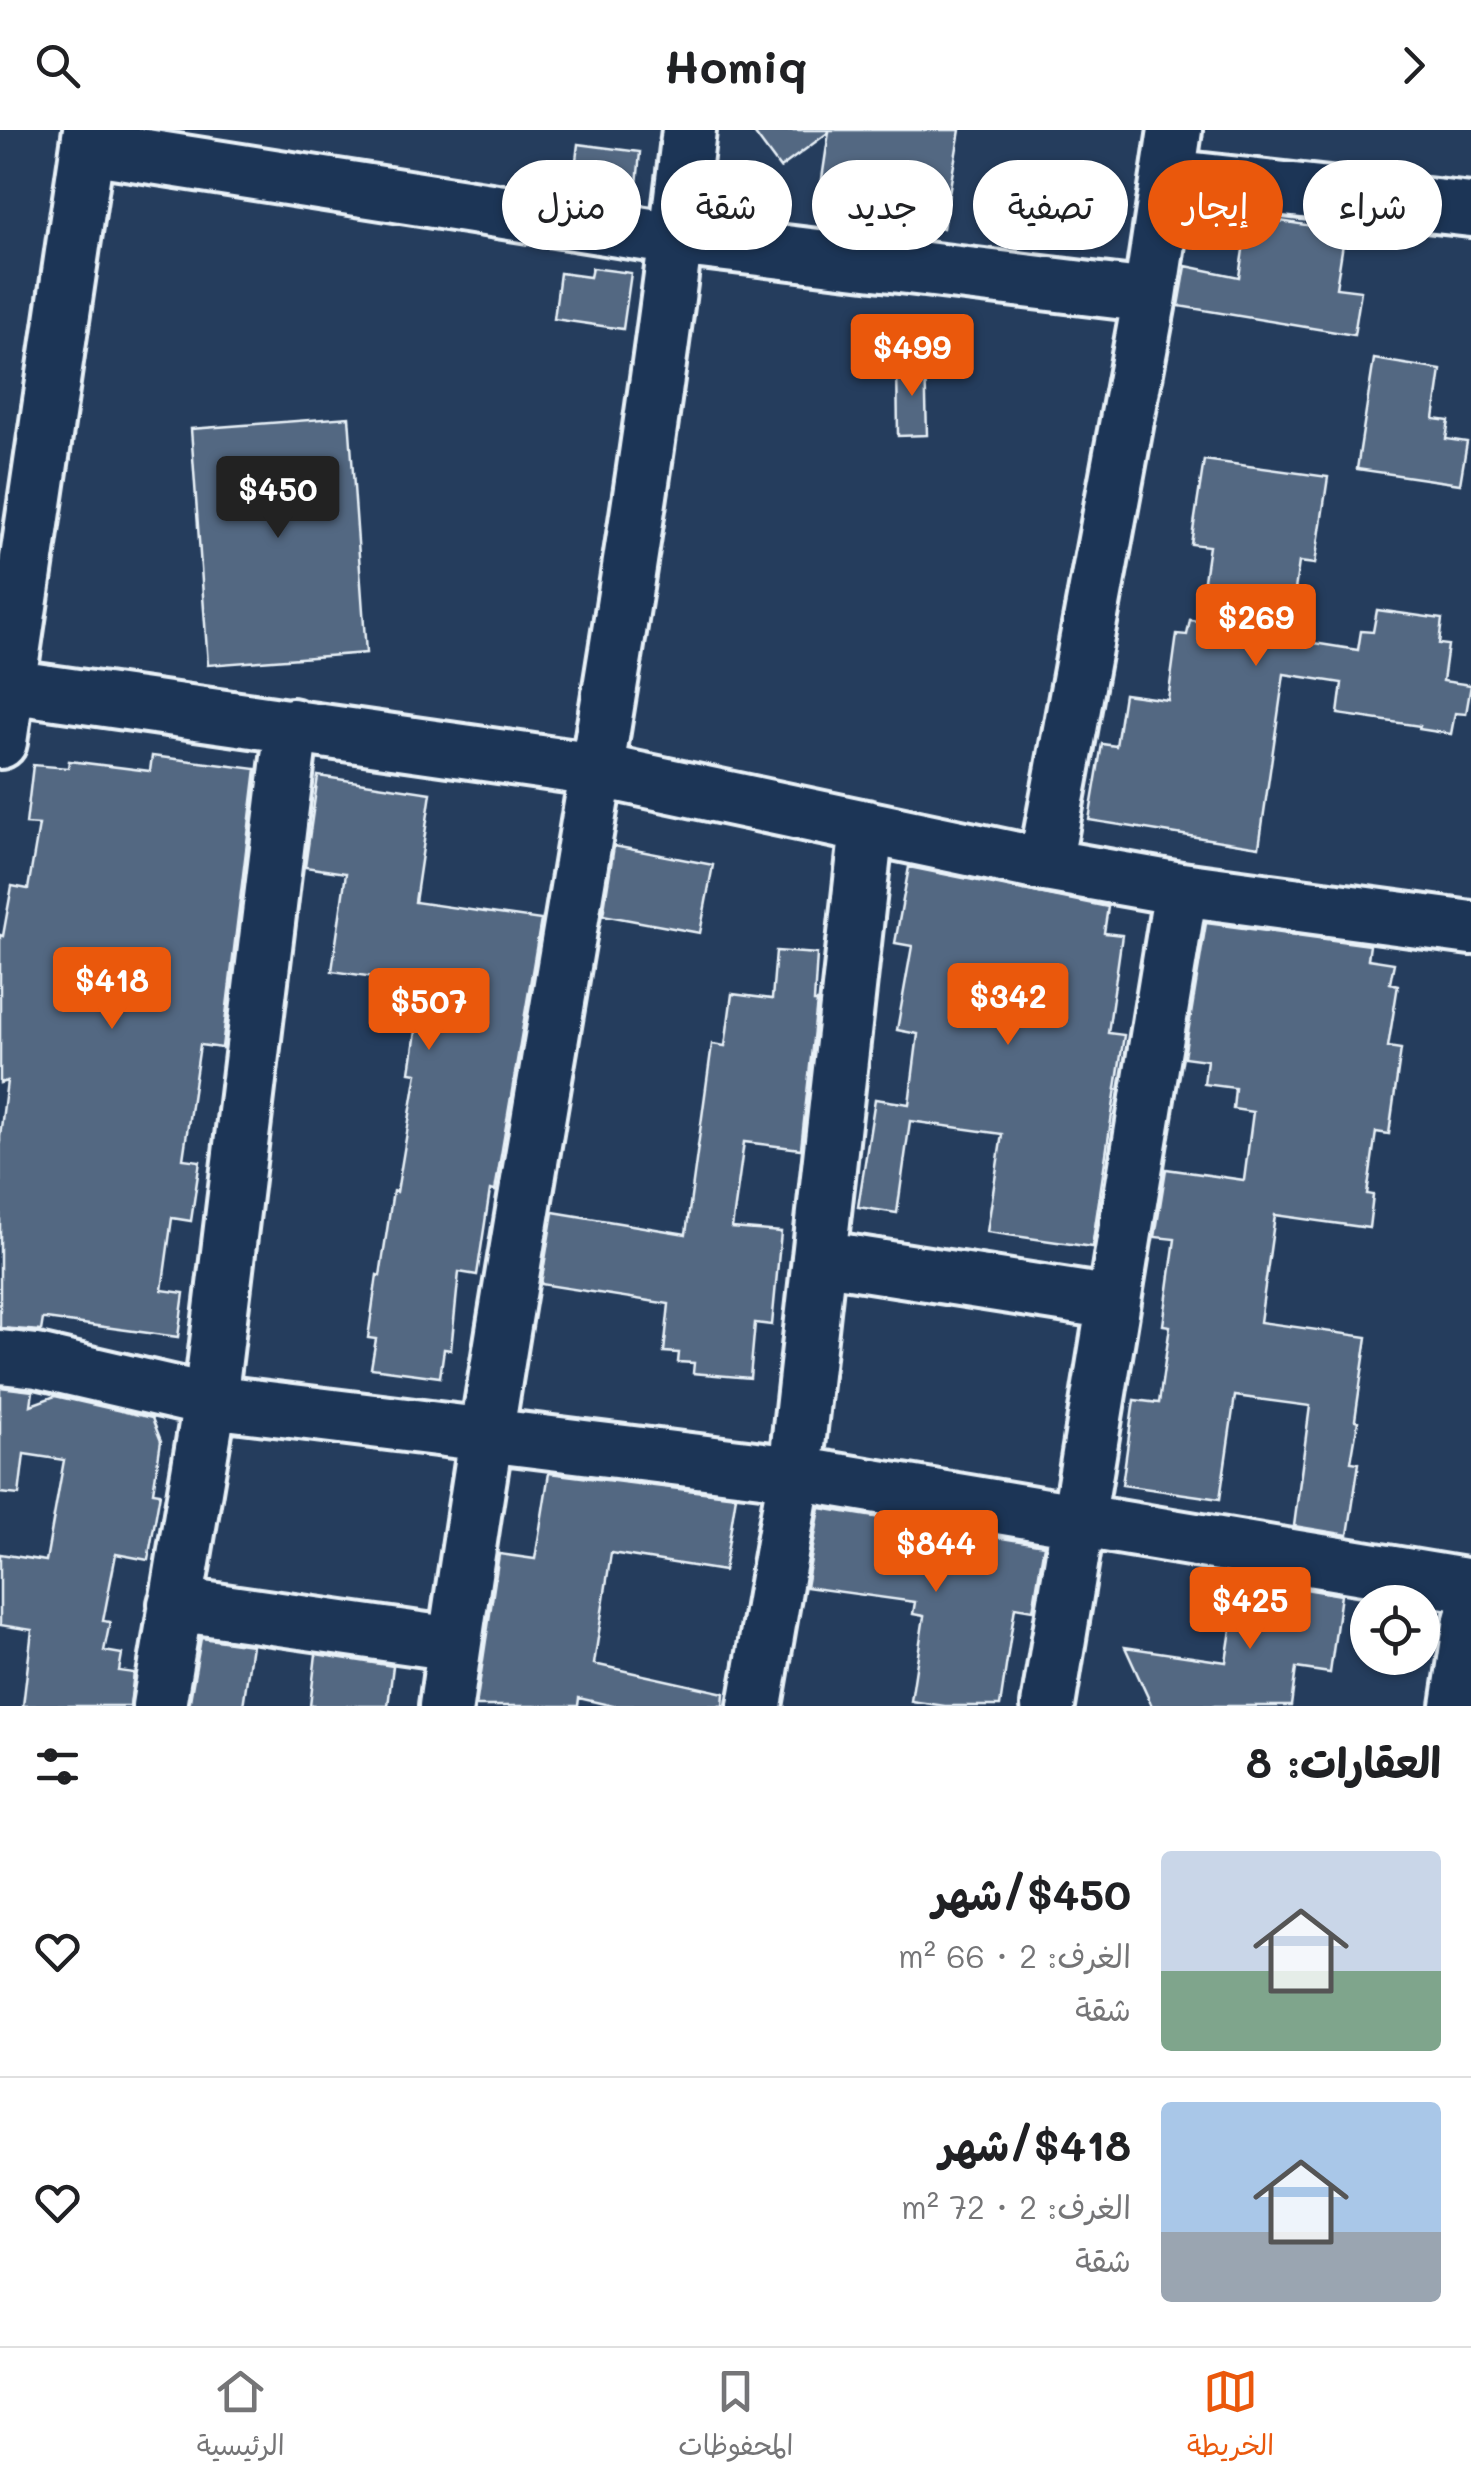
<!DOCTYPE html>
<html lang="ar">
<meta charset="utf-8">
<style>
:root{--surface:#fff;--page:#f6f6f6;--text:#202124;--muted:#757577;--line:#e0e0e0;--accent:#ea580c}
body{margin:0;font-family:Mali,"Playpen Sans Arabic",sans-serif;background:var(--page);color:var(--text);direction:rtl;height:100vh;display:flex;flex-direction:column;font-size:38px;white-space:nowrap}
*{box-sizing:border-box;margin:0}
p{font-size:32px;color:var(--muted)}
.icon{flex:none;width:55px;height:55px;fill:none;stroke:currentColor;stroke-width:2;stroke-linecap:round;stroke-linejoin:round}
.map{position:relative;height:1576px;overflow:hidden;direction:ltr}
.drawer{display:flex;flex-direction:column;background:var(--surface);flex:1}
.drawer>*{flex:none}
.hud{position:absolute;left:30px;top:30px;width:1412px;height:90px;direction:rtl;display:flex;gap:20px}
.tools{position:absolute;left:1350px;top:1455px;display:grid;gap:20px}
.tools a{display:grid;place-items:center;width:90px;height:90px;border-radius:50%;background:var(--surface);box-shadow:0 2px 8px #0004;font-size:50px}
.price{position:absolute;translate:-50% -85px;padding:0 22px;border-radius:10px;background:var(--accent);color:#fff;font-size:32px;line-height:65px;filter:drop-shadow(0 2px 5px #0008)}
.price::after{content:'';position:absolute;left:50%;top:60px;width:30px;height:22px;margin-left:-15px;background:inherit;clip-path:polygon(0 0,100% 0,50% 100%)}
.price.current{background:#222;color:#fff}
ul{padding:0;list-style:none}
li{display:flex;align-items:center;gap:30px;height:250px;padding:0 30px}
li+li{border-top:2px solid var(--line)}
li span{display:grid;place-items:center;flex:none;width:280px;height:200px;border-radius:10px;color:#555}
li>.icon{margin-inline-start:auto}
span .icon{width:120px;height:120px;fill:#fffc;stroke-width:1}
li b{font-size:42px}
h2{display:flex;justify-content:space-between;align-items:center;height:120px;padding:0 30px;font-size:42px}
.chip{padding:0 35px;border-radius:45px;background:var(--surface);box-shadow:0 2px 8px #0004;font-size:35px;line-height:90px}
.chip.current{background:var(--accent);color:#fff}
header{display:flex;justify-content:space-between;align-items:center;height:130px;padding:0 30px;background:var(--surface);font-size:45px;font-weight:800}
.menu{display:flex;justify-content:space-around;align-items:center;height:140px;border-top:2px solid var(--line);background:var(--surface);font-size:28px;color:var(--muted)}
.menu a{display:grid;justify-items:center;gap:5px}
.menu .current{color:var(--accent)}
.map>svg:first-child{display:block}
.building{fill:#536782;stroke:#e8f1f8;stroke-width:2.5}
.lines{fill:none;stroke-linecap:round;stroke-linejoin:round}
.minor-casing{stroke:#e8f1f8;stroke-width:60}
.minor{stroke:#1d3557;stroke-width:52}
</style>
<header><svg class="icon" aria-label="forward" viewBox="0 0 24 24"><path d="M9 5l7 7-7 7"/></svg>Homiq<svg class="icon" aria-label="search" viewBox="0 0 24 24"><circle cx="10" cy="10" r="6"/><path d="M15 15l6 6"/></svg></header>
<div class="map">
<svg width="1471" height="1576" viewBox="0 0 1471 1576">
<rect width="100%" height="100%" fill="#253d5d"/>
<filter id="ink" filterUnits="userSpaceOnUse"><feTurbulence type="fractalNoise" baseFrequency=".01" numOctaves="2"/><feDisplacementMap in="SourceGraphic" scale="20" xChannelSelector="R" yChannelSelector="G"/><feConvolveMatrix kernelMatrix="1 2 1 2 8 2 1 2 1" color-interpolation-filters="sRGB"/></filter>
<g filter="url(#ink)">
<path class="building" d="M752,0H960L943,98L868,84L826,82L819,69L829,2L780,38Z
M578,14L640,22L637,55L574,47Z
M1248,86L1345,101L1336,158L1361,161L1354,205L1179,176L1186,136L1239,147Z
M592,138L631,143L623,199L554,189L560,143L590,147Z
M1374,229L1441,240L1434,289L1449,291L1446,309L1467,312L1460,354L1357,339Z
M925,232L927,305L898,306L897,233Z
M349,287L366,523L208,535L191,299Z
M1204,330L1328,347L1315,434L1299,432L1288,509L1358,520L1361,501L1373,502L1377,480L1442,489L1439,514L1448,515L1443,551L1471,555L1466,584L1455,583L1451,604L1419,599L1420,596L1338,584L1342,553L1284,544L1259,717L1089,690L1102,614L1116,616L1124,564L1168,570L1177,504L1187,505L1190,490L1198,491L1209,416L1191,414Z
M152,626L256,639L222,918L200,915L183,1029L200,1031L191,1091L172,1088L162,1160L184,1163L178,1207L46,1189H43L41,1201L0,1198V1006L7,951L0,953V805L3,806L12,756L28,759L39,695L26,694L33,635L68,638L69,631L150,641Z
M318,646L431,663L415,772L541,790L495,1061L490,1060L477,1145L459,1142L451,1220L444,1219L440,1247L371,1238L376,1209L368,1208L377,1145L380,1146L393,1061L397,1062L417,943L410,942L423,854L332,841L346,743L305,737Z
M614,716L713,735L700,803L603,785Z
M909,737L1108,777L1104,803L1122,805L1108,903L1124,905L1092,1117L987,1102L1002,1004L910,991L897,1083L858,1077L875,969L909,974L918,904L897,900L912,816L895,813Z
M1206,793L1370,815L1368,829L1394,833L1390,853L1398,855L1388,917L1401,919L1389,1004L1376,1002L1367,1064L1373,1065L1369,1098L1275,1085L1260,1192L1367,1207L1355,1290L1358,1291L1351,1332L1359,1333L1348,1405L1294,1396L1310,1276L1235,1266L1220,1369L1122,1355L1134,1270L1159,1273L1170,1196L1163,1195L1175,1109L1155,1107L1166,1039L1244,1050L1253,982L1233,979L1235,958L1204,954L1207,930L1184,927Z
M776,821L817,824L814,872H817L801,1019L744,1012L732,1098L781,1102L772,1195L755,1193L750,1248L693,1243L694,1233L678,1232L679,1223L664,1222L669,1174L541,1154L553,1082L686,1104L712,914L725,916L732,864L772,869Z
M0,1257L33,1261L31,1275L55,1266L152,1288L161,1311L153,1362L160,1363L148,1430L116,1424L103,1491L110,1492L104,1521L122,1524L119,1541L134,1543L130,1576H23L32,1500L0,1495V1424L46,1431L64,1330L24,1324L19,1365L0,1363Z
M549,1343L736,1366L724,1441L611,1423L594,1534L724,1563L723,1576H613L579,1568L578,1576H476L499,1424L535,1429Z
M820,1378L1044,1415L1033,1480L1015,1477L1000,1576H945L911,1571L924,1486L913,1484L915,1472L806,1457Z
M1239,1448L1341,1465L1330,1543L1296,1538L1291,1576H1152L1125,1517L1226,1532Z
M201,1508L252,1515L243,1576H189Z
M316,1524L393,1536L388,1576H310Z"/>
<g class="lines">
<defs>
<path id="minor" d="M88,17L676,109L1150,166
M1168,46L1471,80
M0,555L596,640L1045,735L1181,759L1471,798
M0,612L90,0
M1045,735L1150,166L1175,0
M819,1127L1113,1173
M0,1227L37,1231L210,1271L795,1343L1471,1456
M175,1474L454,1514
M159,1576L210,1271L292,595
M446,1576C519,1050 628,528 689,0
M755,1576L795,1343L867,697
M1048,1576L1181,759
M1458,1576L1471,1490"/>
</defs>
<use href="#minor" class="minor-casing"/>
<use href="#minor" class="minor"/>
</g>
</g>
</svg>
<div class="tools">
<a><svg class="icon" aria-label="locate" viewBox="0 0 24 24"><circle cx="12" cy="12" r="6"/><path d="M12 2v4M12 18v4M2 12h4M18 12h4"/></svg></a>
</div>
<b class="price" style="left:912px;top:269px">$499</b>
<b class="price current" style="left:278px;top:411px">$450</b>
<b class="price" style="left:1256px;top:539px">$269</b>
<b class="price" style="left:112px;top:902px">$418</b>
<b class="price" style="left:1008px;top:918px">$342</b>
<b class="price" style="left:429px;top:923px">$507</b>
<b class="price" style="left:936px;top:1465px">$844</b>
<b class="price" style="left:1250px;top:1522px">$425</b>
<div class="hud">
<a class="chip">شراء</a>
<a class="chip current">إيجار</a>
<a class="chip">تصفية</a>
<a class="chip">جديد</a>
<a class="chip">شقة</a>
<a class="chip">منزل</a>
</div>
</div>
<section class="drawer">
<h2>العقارات: 8<svg class="icon" aria-label="filters" viewBox="0 0 24 24"><path d="M4 7h16M4 17h16"/><circle cx="9" cy="7" r="2"/><circle cx="15" cy="17" r="2"/></svg></h2>
<ul>
<li><span style="background:linear-gradient(#c9d6e8 60%,#7fa58c 0)"><svg class="icon" aria-label="home" viewBox="0 0 24 24"><path d="M3 11l9-7 9 7M6 9v11h12V9"/></svg></span><div><b>$450/شهر</b><p>الغرف: 2 · 66 m²</p><p>شقة</p></div><svg class="icon" aria-label="heart" viewBox="0 0 24 24"><path d="M12 20l-8-8c-3-5 5-10 8-4 3-6 11-1 8 4z"/></svg></li>
<li><span style="background:linear-gradient(#a9c7e8 65%,#9aa5b1 0)"><svg class="icon" aria-label="home" viewBox="0 0 24 24"><path d="M3 11l9-7 9 7M6 9v11h12V9"/></svg></span><div><b>$418/شهر</b><p>الغرف: 2 · 72 m²</p><p>شقة</p></div><svg class="icon" aria-label="heart" viewBox="0 0 24 24"><path d="M12 20l-8-8c-3-5 5-10 8-4 3-6 11-1 8 4z"/></svg></li>
</ul>
</section>
<nav class="menu">
<a class="current"><svg class="icon" aria-label="map" viewBox="0 0 24 24"><path d="M3 6l6-2 6 2 6-2v14l-6 2-6-2-6 2zM9 4v14M15 6v14"/></svg>الخريطة</a>
<a><svg class="icon" aria-label="saved" viewBox="0 0 24 24"><path d="M7 4h10v16l-5-4-5 4z"/></svg>المحفوظات</a>
<a><svg class="icon" aria-label="home" viewBox="0 0 24 24"><path d="M3 11l9-7 9 7M6 9v11h12V9"/></svg>الرئيسية</a>
</nav>
